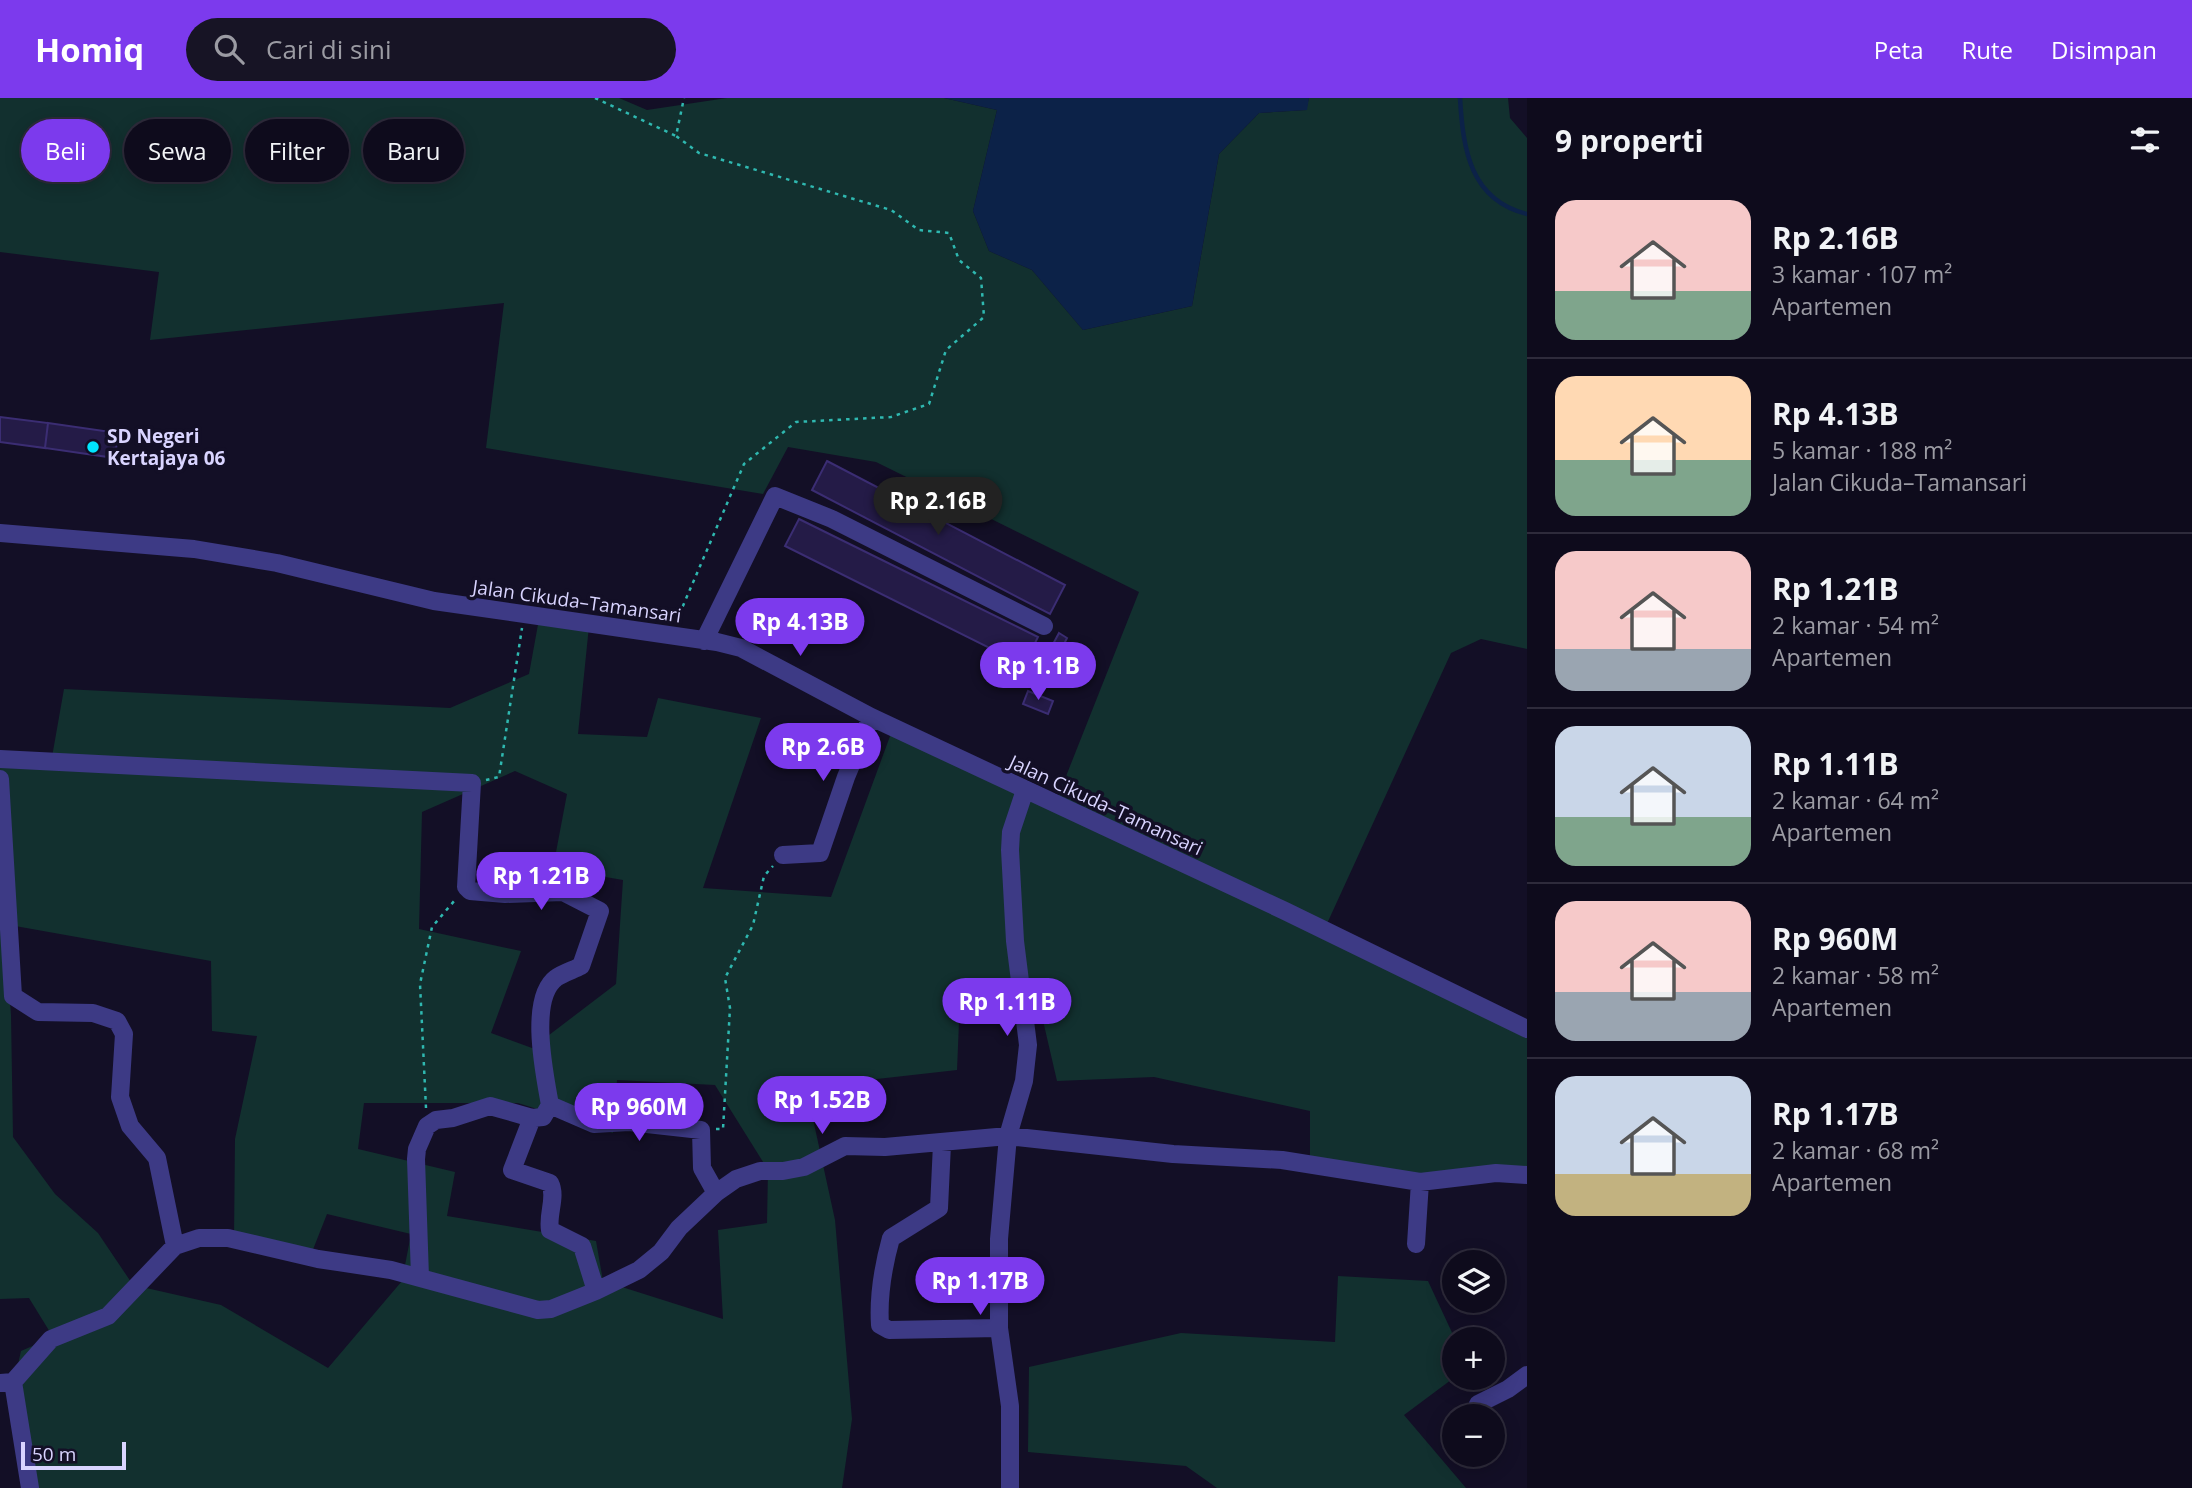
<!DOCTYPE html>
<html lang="id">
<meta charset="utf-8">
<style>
:root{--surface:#0e0b1c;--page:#171425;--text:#f1f3f6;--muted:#9b9ba3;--line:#2e2b3b;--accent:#7c3aed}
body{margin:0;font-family:"Open Sans",sans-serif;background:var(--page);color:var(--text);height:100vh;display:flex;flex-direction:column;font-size:26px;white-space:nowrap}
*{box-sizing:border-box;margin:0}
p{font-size:23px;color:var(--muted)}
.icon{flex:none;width:38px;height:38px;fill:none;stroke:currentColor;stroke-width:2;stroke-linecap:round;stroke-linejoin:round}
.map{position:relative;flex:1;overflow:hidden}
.details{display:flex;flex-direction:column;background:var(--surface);width:665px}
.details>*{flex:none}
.banner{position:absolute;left:21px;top:21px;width:665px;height:63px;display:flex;gap:14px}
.tools{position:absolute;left:1442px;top:1152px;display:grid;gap:14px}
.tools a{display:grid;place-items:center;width:63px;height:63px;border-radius:50%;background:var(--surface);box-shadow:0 4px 18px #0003,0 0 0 2px var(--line);font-size:35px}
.scale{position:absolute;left:21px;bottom:18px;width:105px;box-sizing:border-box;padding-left:7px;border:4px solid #d9d4ff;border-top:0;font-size:19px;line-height:24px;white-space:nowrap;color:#d9d4ff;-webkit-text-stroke:5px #130f26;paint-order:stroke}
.price{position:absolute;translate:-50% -60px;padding:0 16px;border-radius:24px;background:var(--accent);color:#fff;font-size:23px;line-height:46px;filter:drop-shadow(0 2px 4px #0008)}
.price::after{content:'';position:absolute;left:50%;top:42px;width:21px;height:16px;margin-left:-10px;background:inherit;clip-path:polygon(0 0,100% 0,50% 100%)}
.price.current{background:#222;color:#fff}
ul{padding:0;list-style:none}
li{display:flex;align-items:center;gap:21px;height:175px;padding:0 28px}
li+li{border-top:2px solid var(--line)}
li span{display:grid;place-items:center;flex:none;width:196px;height:140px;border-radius:21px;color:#555}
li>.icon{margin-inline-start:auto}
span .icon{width:84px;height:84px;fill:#fffc;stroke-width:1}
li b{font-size:30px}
h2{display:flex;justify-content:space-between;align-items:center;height:84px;padding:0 28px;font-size:30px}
.pill{padding:0 24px;border-radius:32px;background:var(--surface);box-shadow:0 4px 18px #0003,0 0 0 2px var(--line);font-size:24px;line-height:63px}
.pill.current{background:var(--accent);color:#fff}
header{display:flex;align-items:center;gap:42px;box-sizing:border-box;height:98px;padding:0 35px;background:var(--accent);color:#fff}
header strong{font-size:33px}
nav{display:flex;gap:38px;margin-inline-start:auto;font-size:24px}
.search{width:490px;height:63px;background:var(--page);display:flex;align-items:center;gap:18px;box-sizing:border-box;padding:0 24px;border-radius:38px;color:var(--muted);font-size:26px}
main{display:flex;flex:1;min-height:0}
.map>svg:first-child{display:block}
.green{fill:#12302f;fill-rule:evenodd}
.water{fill:#0c2248}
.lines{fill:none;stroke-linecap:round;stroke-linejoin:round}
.stream{stroke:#0c2248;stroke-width:4.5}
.building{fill:#241b47;stroke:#3b2d73;stroke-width:2}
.path{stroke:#2fb8b0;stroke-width:2.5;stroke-dasharray:3.5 5;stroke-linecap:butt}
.minor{stroke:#3d3a85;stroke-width:18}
.poi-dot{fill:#00e5ff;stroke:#130f26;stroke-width:2.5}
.labels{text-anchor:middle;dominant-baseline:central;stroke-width:7;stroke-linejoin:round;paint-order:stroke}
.poi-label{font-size:19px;font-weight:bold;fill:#d9d4ff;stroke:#130f26;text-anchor:start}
.street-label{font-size:19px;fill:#d9d4ff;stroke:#130f26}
</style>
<header>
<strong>Homiq</strong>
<div class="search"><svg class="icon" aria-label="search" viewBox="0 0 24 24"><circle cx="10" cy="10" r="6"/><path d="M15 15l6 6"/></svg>Cari di sini</div>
<nav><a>Peta</a><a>Rute</a><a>Disimpan</a></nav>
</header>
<main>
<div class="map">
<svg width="1527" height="1390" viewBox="0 0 1527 1390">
<rect width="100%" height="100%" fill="#130f26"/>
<path class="green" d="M0,0H619L647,12L727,0H944L997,12L973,113L989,153L1032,172L1083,232L1192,208L1219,56L1259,15L1306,12L1309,0H1508L1510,20L1527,40V551L1481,541L1451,555L1325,830L1527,930V1076L1386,1081L1310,1064V1013L1154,979L1057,983L1038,901L960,900L957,972L868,982L813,1021L835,1122L852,1321L842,1390H23L12,1293L21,1253L53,1239L29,1200L0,1201V657L52,659L64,591L450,610L529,576L539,521L589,528L578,636L647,639L658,600L761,620L703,790L831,799L893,630L1057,701L1139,494L876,364L788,349L763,396L486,350L504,205L150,242L159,174L0,154ZM515,673L567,696L553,770L623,782L616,886L532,950L491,935L521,853L419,831L422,714ZM4,826L211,863L212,933L257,938L235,1041L234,1141L312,1154L327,1116L411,1136L402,1183L328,1270L221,1207L133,1187L98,1135L55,1096L13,1039L11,917ZM617,982L715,987L768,1072L767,1125L718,1132L723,1221L603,1183L596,1143L447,1118L455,1074L358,1051L364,1005H518L613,1035Z
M1338,1178L1428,1183L1455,1241V1279L1404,1317L1466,1390H1217L1186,1368L1028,1354L1029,1269L1181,1235L1335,1244Z"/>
<path class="water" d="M944,0H1309L1307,12L1259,15L1219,56L1192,208L1083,232L1032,172L989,153L973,113L997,12Z"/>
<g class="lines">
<path class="stream" d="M1460,0C1463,51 1470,102 1527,116"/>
</g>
<path class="building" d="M0,319L48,325L45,350L0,344Z
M48,325L118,335L115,360L45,350Z
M827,363L1065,487L1050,516L812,392Z
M799,421L1038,539L1024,567L785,448Z
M1059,535L1067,540L1061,552L1052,548Z
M1028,593L1053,603L1048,616L1023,606Z"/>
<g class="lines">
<path class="path" d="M595,0L676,38
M676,524L744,366L796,324L891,319L929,306L946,252L984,219L981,180L959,162L949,135L919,132L891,112L699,55L676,38L684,0
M486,682L499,679L522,530
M426,1010L420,886L432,829L455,802
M716,1031H723L730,910L725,880L753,827L764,778L773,768"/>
<path class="minor" d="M0,435L194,451L277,465L434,503L717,544L741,550L871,619L1285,813L1527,931
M704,543L775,398L832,421L1044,528
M0,661L472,685L466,789L470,793L505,796L563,794L600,813L581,868C573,872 563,875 556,880C528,901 545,978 550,1007L543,1019L532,1020L490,1008L453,1020L436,1022L427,1028L417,1051L416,1061L420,1179
M0,681L13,898L38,914L93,915L117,923L124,936L120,999L130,1028L157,1060L175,1148
M783,757L820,755L846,679L871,619
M550,1007L594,1026L629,1024L701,1032L702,1070L716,1095
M532,1020L512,1072L550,1085C557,1099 547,1116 550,1132L582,1148L596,1193
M942,1046L939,1110L891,1140C883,1169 878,1197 880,1227L889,1232L999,1230
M1416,1146L1420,1084
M13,1284L30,1390
M0,1285L13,1284L51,1241L108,1218L175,1148L199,1140H228L318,1161L391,1172L538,1212L551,1211L596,1193L639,1172L661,1154L679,1130L716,1095L736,1081L760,1073H783L804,1069L845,1048L885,1049L1008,1038L1173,1056L1282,1062L1420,1084L1496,1075L1527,1077
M1478,1306L1508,1291L1527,1277
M1010,1390V1308L999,1230V1141L1008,1038L1024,983L1028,947L1015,843L1010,752L1011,734L1025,692"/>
</g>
<circle class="poi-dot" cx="93" cy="349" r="7"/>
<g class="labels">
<g class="poi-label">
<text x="107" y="338">SD Negeri<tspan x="107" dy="22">Kertajaya 06</tspan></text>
</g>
<g class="street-label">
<text transform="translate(577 503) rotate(8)">Jalan Cikuda–Tamansari</text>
<text transform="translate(1106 707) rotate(25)">Jalan Cikuda–Tamansari</text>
</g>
</g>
</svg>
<div class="tools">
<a><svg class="icon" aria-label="layers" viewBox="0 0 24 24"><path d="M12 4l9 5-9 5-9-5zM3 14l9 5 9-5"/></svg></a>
<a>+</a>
<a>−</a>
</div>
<div class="scale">50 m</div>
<b class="price current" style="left:938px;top:439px">Rp 2.16B</b>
<b class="price" style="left:800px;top:560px">Rp 4.13B</b>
<b class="price" style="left:1038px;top:604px">Rp 1.1B</b>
<b class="price" style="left:823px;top:685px">Rp 2.6B</b>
<b class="price" style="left:541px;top:814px">Rp 1.21B</b>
<b class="price" style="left:1007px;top:940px">Rp 1.11B</b>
<b class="price" style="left:822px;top:1038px">Rp 1.52B</b>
<b class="price" style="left:639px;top:1045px">Rp 960M</b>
<b class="price" style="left:980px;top:1219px">Rp 1.17B</b>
<div class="banner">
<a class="pill current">Beli</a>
<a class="pill">Sewa</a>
<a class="pill">Filter</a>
<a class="pill">Baru</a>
</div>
</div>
<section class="details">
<h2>9 properti<svg class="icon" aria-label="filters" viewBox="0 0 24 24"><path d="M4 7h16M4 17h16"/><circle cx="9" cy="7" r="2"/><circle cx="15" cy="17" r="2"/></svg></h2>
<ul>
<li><span style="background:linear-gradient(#f6c9c9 65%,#7fa58c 0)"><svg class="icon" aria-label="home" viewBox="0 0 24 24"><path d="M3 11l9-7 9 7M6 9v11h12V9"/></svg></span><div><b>Rp 2.16B</b><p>3 kamar · 107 m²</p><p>Apartemen</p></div></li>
<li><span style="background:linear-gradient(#ffd9b3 60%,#7fa58c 0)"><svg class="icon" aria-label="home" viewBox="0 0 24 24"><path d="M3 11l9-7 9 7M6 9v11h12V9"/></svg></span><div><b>Rp 4.13B</b><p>5 kamar · 188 m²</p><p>Jalan Cikuda–Tamansari</p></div></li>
<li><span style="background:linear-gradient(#f6c9c9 70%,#9aa5b1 0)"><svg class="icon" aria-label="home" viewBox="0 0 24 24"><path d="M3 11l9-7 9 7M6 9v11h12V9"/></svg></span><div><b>Rp 1.21B</b><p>2 kamar · 54 m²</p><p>Apartemen</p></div></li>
<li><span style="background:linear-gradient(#c9d6e8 65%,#7fa58c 0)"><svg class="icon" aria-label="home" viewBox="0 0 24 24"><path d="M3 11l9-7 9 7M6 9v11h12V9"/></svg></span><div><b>Rp 1.11B</b><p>2 kamar · 64 m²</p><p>Apartemen</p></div></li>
<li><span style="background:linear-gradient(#f6c9c9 65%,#9aa5b1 0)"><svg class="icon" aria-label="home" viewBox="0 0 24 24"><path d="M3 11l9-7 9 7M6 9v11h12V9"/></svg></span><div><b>Rp 960M</b><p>2 kamar · 58 m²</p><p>Apartemen</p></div></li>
<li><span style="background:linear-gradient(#c9d6e8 70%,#c2b280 0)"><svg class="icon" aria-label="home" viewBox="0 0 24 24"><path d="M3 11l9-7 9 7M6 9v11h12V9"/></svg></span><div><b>Rp 1.17B</b><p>2 kamar · 68 m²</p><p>Apartemen</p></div></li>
</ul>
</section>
</main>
